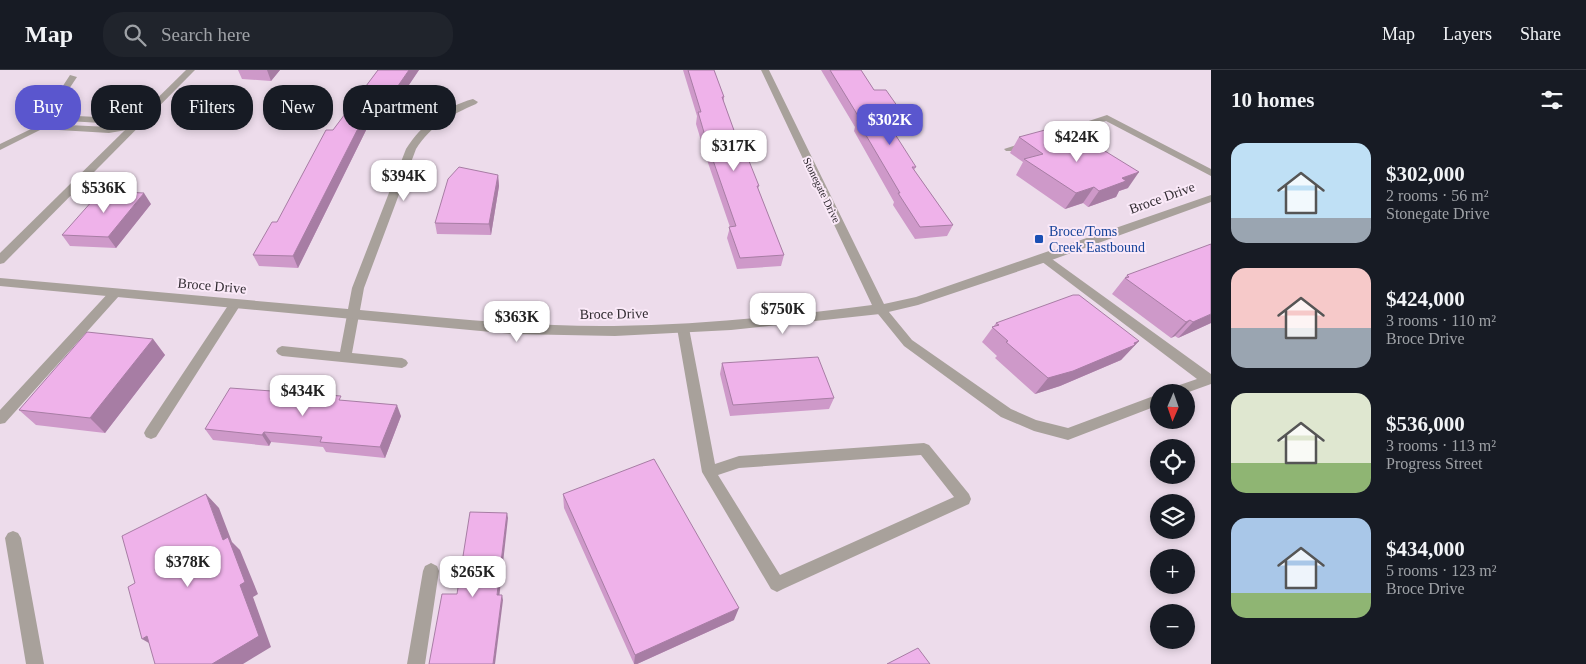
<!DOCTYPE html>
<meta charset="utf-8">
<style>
:root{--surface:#171b24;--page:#20242c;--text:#f1f3f6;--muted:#9ea1a6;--line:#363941;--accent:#5a56ce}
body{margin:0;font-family:Georgia,serif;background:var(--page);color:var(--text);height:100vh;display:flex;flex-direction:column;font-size:19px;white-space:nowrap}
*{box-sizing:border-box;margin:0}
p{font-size:16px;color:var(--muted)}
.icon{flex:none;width:28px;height:28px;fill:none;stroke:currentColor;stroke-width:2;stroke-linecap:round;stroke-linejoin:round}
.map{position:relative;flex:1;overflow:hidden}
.panel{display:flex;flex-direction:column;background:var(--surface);width:375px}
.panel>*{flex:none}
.hud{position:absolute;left:15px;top:15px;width:475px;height:45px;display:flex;gap:10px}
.needle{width:32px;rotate:182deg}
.controls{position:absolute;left:1150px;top:314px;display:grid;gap:10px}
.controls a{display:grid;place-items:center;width:45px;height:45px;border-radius:50%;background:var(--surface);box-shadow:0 2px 8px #0003;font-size:25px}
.price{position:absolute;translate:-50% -42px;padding:0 11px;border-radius:10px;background:#fff;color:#222;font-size:16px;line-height:32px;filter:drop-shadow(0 1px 2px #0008)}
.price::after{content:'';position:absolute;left:50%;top:30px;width:15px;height:11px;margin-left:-8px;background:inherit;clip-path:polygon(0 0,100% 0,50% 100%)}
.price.selected{background:var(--accent);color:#fff}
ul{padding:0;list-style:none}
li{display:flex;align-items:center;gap:15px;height:125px;padding:0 20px}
li span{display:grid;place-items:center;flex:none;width:140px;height:100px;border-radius:15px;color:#555}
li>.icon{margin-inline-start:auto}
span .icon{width:60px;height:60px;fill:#fffc;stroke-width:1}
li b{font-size:21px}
h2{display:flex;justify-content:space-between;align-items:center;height:60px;padding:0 20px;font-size:21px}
.pill{padding:0 18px;border-radius:20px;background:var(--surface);box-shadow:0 2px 8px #0003;font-size:18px;line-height:45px}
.pill.selected{background:var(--accent);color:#fff}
header{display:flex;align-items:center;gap:30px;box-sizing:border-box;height:70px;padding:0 25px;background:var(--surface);border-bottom:1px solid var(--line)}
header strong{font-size:24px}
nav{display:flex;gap:28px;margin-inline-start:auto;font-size:18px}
.search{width:350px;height:45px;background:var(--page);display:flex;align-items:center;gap:12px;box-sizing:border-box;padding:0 18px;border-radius:20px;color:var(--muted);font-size:19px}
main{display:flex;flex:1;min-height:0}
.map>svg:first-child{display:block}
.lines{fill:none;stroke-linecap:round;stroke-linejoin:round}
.service{fill:#a8a19b;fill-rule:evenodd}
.minor{fill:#a8a19b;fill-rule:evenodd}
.tertiary{fill:#a8a19b;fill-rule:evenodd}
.wall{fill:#ce99c9}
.shaded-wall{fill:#a77da4}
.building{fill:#efb2ea;stroke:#a77da4}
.transit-dot{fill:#1a4fb4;stroke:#fae9f8;stroke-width:2}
.labels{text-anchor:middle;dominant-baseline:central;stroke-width:4;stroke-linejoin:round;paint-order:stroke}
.far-street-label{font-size:11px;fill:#322c32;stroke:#fae9f8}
.street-label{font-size:14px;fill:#322c32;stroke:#fae9f8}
.transit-label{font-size:14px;fill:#164399;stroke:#fae9f8;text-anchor:start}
</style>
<header>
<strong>Map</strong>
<div class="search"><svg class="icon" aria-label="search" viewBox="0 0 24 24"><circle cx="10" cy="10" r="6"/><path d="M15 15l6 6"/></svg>Search here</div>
<nav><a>Map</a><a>Layers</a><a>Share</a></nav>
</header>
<main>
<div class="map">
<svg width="1211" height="594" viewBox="0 0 1211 594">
<rect width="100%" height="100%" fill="#eddceb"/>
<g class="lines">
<path class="service" d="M70,5L77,7L65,25L61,38L56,45L118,48L138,54V58L109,63L42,59L0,80V74L31,59L42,50L53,37L57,25ZM52,50L117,54L123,55L109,57L48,54Z
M1107,45L1211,99V106L1106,51L1012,81H1006L1004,79Z
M1045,184L1211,304V314L1186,323L1170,322L1171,318L1197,309L1041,191L1040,188Z
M115,219L121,223L119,226L5,353L0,354V340L111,220Z
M235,230L241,234L156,367L151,369L146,367L144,363L146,359L231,231Z
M880,235L884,236L912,270L1011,339L1036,350L1068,358L1159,324V335L1068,370L1034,361L1001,347L904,276L874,239Z
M353,241L359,245L352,283L402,288L406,290L408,293L406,296L402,298L282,286L278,284L276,281L278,278L282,276L340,282L347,245Z
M683,254L689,258L715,394L739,386L924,373L929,375L969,424L971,429L969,434L783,519L777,522L771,519L702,402L677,258ZM921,385L954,427L780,505L718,405L739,398Z
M13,461L18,463L21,468L44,594H26L5,468L8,463Z
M431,493L437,496L439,501L425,594H407L423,501L425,496Z"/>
<path class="minor" d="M761,0H769L884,234L916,227L1211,125V132L1049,191L918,235L880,244L731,260L615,266L513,264L0,216V208L348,239L352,218L406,79C422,54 444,37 473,29L478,32L476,34C451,45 431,55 416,79L364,218L360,240C445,248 529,257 614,256C700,255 787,246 872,235Z"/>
<path class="tertiary" d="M186,0H195L4,193L0,194V183Z"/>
</g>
<path class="wall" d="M238,0H280L271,11L242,9Z
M378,0H419L394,37H389L385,43L375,42L298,198L259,196L253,185L277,152L333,60Z
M683,0H714L724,27V33L745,91L759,116L758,119L784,185L781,196L737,199L727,168L730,157L706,87L696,54L697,46Z
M821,0H861L874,20L905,47L901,58H884L916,97L914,100L953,155L947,166L915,169L893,135L894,132L854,61L855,57Z
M1019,67L1128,118L1119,121L1116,127L1088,137L1083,133L1065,139L1016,105L1023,92L1010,83Z
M498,105L499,116L491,165L437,164L435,153Z
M151,134L116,178L70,176L62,165Z
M1127,205L1211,253L1178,268L1175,266L1171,268L1112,224Z
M996,253L1139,271L1121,290L1060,316L1035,324L995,288L997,286L982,272Z
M153,269L165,285L105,363L36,355L19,340Z
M722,293L834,328L829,339L730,346L720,304Z
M343,330L401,346L385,388L326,382L323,377L271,372L269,376L213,370L205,359Z
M563,424L734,550L637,594H634L564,438Z"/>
<path class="shaded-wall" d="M267,0H280L271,11Z
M409,0H419L394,37L391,26Z
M386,26L389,37L385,43L383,32Z
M372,31L375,42L298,198L293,186Z
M1139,102L1128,118L1119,121L1116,127L1088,137L1099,121L1122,108Z
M498,105L499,116L491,165L489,154Z
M1094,117L1083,133L1065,139L1076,123Z
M144,123L151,134L116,178L108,167Z
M1211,244V253L1178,268L1193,252Z
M1190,250L1175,266L1171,268L1186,252Z
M153,269L165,285L105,363L90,348Z
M1139,271L1121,290L1060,316L1035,324L1048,308Z
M397,335L401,346L385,388L380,377Z
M264,362L271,372L269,376L262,365Z
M206,424L219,438L232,472L240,480L258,524L253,527L271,577L243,594H212L223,470Z
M507,443L508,448L499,529L497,525Z
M502,525L503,530L495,594H493Z
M739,538L734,550L637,594H634L635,585Z
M147,566L159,579L142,569Z"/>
<path class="building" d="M378,0H409L391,26H386L383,32L372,31L293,186L253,185L272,152H277L326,60H333Z
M688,0H714L724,27H722L745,91H749L759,116H757L784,185L740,188L729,157L736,156L708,76L698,42H701Z
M830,0H861L874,20H886L905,47L877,48L886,61H893L916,97H912L953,155L920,157L898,123H900L857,50L860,49Z
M1045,60L1070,76L1087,70L1139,102L1122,108L1126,111L1099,121L1094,117L1076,123L1024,89L1043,84L1019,67Z
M459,97L498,105L489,154L435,153L448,109Z
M101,121L144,123L108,167L62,165Z
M1211,174V244L1193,252L1190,250L1186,252L1125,208L1129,207L1127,205Z
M1073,225H1079L1139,271L1134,273L1135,275L1073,301L1048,308L1006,272L1008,271L992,257L999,255L996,253Z
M87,262L153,269L90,348L19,340Z
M818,287L834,328L733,335L722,293Z
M230,318L341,326L339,330L397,335L380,377L320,372L322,367L264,362L262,365L205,359Z
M654,389L739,538L635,585L563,424Z
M206,424L223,470L228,467L245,512L240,515L259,566L212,594H155L147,566L142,569L128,517L135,513L122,466Z
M470,442L507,443L497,525H502L493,594H429L442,524H457Z
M918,578L930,594H887Z"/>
<rect class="transit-dot" x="1034" y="164" width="10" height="10" rx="2.5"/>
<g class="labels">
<g class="far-street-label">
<text transform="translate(822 120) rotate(64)">Stonegate Drive</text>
</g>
<g class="street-label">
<text transform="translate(1162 128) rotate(-20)">Broce Drive</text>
<text transform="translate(212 216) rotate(5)">Broce Drive</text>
<text transform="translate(614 244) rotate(-1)">Broce Drive</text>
</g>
<g class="transit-label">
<text x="1049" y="161">Broce/Toms<tspan x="1049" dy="16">Creek Eastbound</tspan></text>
</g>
</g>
</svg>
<div class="controls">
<a><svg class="needle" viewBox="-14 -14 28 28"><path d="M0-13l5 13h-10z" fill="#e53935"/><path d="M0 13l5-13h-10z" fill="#9ea1a6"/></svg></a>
<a><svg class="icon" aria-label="locate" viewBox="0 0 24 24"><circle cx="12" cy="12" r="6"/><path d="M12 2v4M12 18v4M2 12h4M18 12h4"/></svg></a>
<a><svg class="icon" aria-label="layers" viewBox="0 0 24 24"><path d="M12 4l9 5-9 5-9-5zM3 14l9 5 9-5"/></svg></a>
<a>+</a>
<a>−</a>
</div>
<b class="price selected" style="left:890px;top:76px">$302K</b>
<b class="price" style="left:1077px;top:93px">$424K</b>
<b class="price" style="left:734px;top:102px">$317K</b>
<b class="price" style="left:404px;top:132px">$394K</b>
<b class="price" style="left:104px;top:144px">$536K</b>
<b class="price" style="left:783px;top:265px">$750K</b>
<b class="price" style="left:517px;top:273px">$363K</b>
<b class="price" style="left:303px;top:347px">$434K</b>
<b class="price" style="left:188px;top:518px">$378K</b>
<b class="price" style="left:473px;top:528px">$265K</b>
<div class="hud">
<a class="pill selected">Buy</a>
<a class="pill">Rent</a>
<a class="pill">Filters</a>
<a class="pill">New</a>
<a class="pill">Apartment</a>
</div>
</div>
<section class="panel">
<h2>10 homes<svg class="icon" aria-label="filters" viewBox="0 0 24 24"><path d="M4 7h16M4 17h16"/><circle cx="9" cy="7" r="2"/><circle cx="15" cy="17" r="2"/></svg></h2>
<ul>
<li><span style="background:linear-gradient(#bfe0f5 75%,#9aa5b1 0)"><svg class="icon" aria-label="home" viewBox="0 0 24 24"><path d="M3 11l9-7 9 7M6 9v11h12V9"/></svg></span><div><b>$302,000</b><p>2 rooms · 56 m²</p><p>Stonegate Drive</p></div></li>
<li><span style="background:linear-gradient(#f6c9c9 60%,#9aa5b1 0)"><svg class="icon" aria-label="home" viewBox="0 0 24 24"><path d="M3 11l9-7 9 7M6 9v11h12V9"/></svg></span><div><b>$424,000</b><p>3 rooms · 110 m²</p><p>Broce Drive</p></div></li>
<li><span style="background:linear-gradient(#dfe7d0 70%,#8fb573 0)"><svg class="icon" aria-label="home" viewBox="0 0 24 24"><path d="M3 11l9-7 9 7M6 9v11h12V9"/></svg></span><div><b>$536,000</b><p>3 rooms · 113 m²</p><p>Progress Street</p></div></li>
<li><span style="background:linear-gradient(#a9c7e8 75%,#8fb573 0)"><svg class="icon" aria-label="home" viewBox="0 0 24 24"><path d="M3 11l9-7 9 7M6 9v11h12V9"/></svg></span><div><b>$434,000</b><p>5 rooms · 123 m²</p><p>Broce Drive</p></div></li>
</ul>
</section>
</main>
